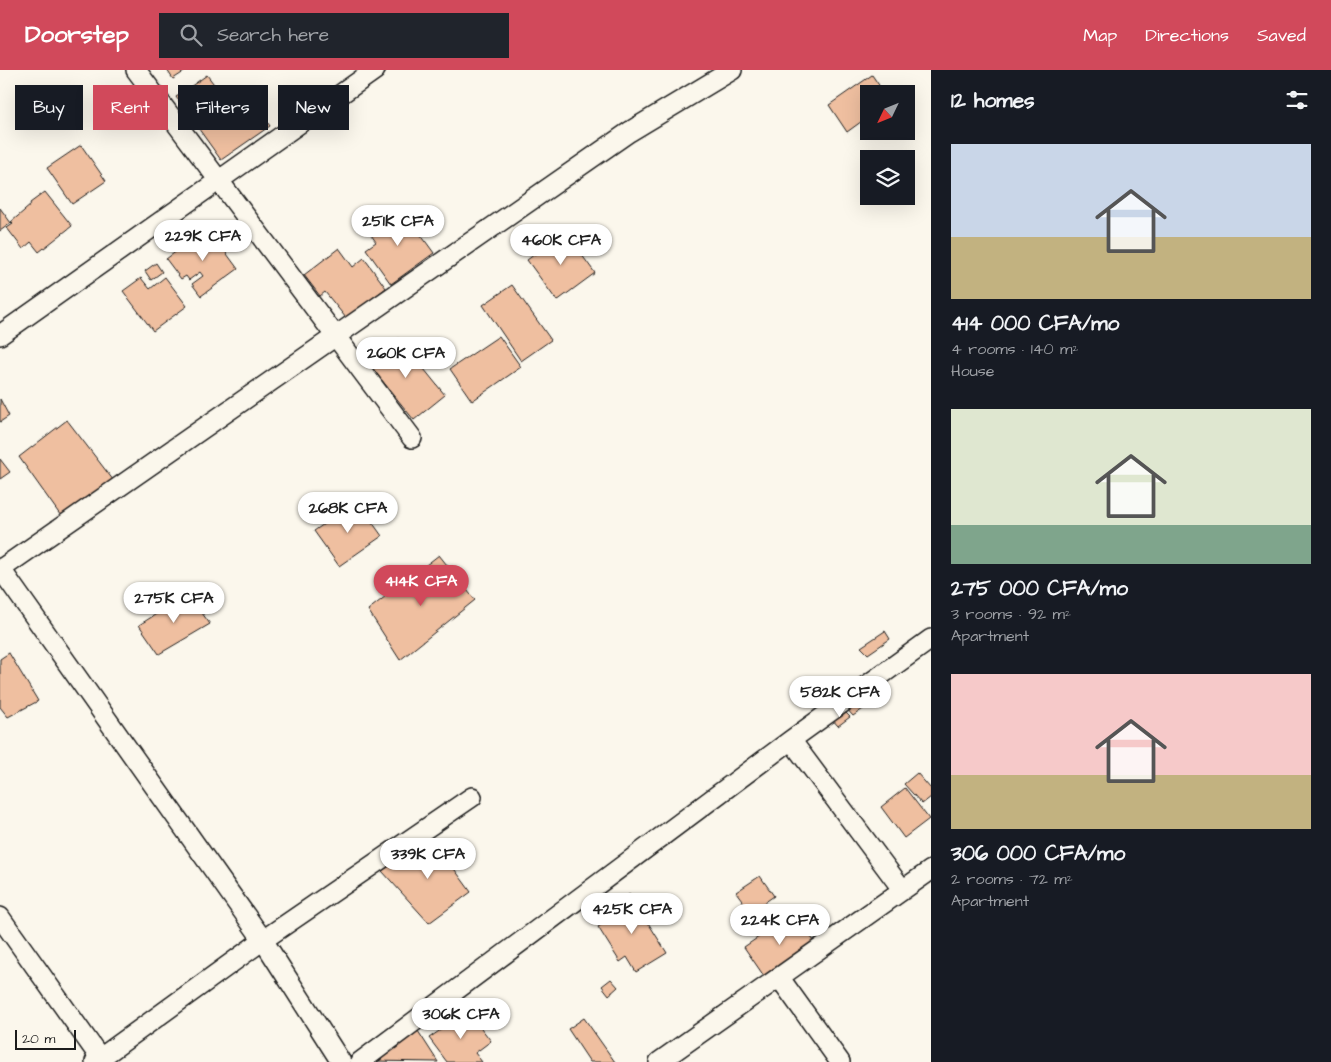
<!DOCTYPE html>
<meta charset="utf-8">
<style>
:root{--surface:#171b24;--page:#20242c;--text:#f1f3f6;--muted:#9ea1a6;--accent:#d1495b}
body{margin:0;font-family:"Architects Daughter",sans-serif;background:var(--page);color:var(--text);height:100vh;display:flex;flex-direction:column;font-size:19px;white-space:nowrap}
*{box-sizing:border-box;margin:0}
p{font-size:16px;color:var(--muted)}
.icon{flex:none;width:28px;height:28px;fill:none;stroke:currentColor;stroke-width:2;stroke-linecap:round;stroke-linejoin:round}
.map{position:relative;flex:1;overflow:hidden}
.details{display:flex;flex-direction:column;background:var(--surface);width:400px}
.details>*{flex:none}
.guide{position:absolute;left:15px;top:15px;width:475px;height:45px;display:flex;gap:10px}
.needle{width:32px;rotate:227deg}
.controls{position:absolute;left:860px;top:15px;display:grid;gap:10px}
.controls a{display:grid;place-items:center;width:55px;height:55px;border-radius:0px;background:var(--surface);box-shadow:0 5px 20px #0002;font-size:25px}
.scale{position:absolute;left:15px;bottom:12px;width:61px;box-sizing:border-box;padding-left:5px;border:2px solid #1c1c1c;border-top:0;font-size:14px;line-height:18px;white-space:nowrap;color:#1c1c1c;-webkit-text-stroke:4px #fbf7ec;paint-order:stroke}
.price{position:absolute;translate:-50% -42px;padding:0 11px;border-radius:18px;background:#fff;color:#222;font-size:16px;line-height:32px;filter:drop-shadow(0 1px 2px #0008)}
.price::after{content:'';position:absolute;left:50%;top:30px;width:15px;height:11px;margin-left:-8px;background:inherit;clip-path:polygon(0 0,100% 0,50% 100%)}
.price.active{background:var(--accent);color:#fff}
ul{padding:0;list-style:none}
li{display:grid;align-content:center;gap:10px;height:265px;padding:0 20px}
li span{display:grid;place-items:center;height:155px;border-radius:0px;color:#555}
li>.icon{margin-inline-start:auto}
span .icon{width:90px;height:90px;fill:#fffc;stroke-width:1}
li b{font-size:21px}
h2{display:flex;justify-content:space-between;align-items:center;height:60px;padding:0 20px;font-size:21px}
.chip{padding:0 18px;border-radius:0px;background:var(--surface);box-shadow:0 5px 20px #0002;font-size:18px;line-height:45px}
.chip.active{background:var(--accent);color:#fff}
header{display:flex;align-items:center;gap:30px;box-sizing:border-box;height:70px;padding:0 25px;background:var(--accent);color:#fff}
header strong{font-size:24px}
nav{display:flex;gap:28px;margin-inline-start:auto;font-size:18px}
.search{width:350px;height:45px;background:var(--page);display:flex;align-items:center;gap:12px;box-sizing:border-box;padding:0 18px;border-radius:0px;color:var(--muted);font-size:19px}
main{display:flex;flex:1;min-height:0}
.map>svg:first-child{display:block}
.building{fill:#efbfa0;stroke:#1c1c1c}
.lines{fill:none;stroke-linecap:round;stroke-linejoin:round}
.street-casing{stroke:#1c1c1c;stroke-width:22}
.street{stroke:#fbf7ec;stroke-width:19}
</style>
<header>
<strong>Doorstep</strong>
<div class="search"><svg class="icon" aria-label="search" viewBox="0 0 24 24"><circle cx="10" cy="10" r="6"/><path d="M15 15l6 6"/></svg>Search here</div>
<nav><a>Map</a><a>Directions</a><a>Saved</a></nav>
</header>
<main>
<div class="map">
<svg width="931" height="992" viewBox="0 0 931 992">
<rect width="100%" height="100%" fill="#fbf7ec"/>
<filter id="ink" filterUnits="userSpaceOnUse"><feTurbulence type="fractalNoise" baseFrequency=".02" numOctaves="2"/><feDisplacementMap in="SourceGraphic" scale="10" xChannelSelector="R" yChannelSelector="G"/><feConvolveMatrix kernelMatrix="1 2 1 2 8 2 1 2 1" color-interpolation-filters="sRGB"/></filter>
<g filter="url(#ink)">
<path class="building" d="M167,0H187L173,9Z
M207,5L229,34L246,22L270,56L221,90L176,27Z
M872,5L885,24H869V46L847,62L829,35Z
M81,75L106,111L72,134L47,98Z
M45,122L72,156L39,182L31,172L23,179L7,158L13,154L11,152L31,135L30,133Z
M0,138L11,153L0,161Z
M402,139L434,183L391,214L366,179L376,172L369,162Z
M208,158L238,199L201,226L192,214L203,206L200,202L189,210L186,206L181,209L166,189Z
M565,162L595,203L557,231L527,190Z
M339,178L353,197L364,188L386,218L346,248L325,222L320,226L304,205Z
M156,193L162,202L151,210L145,201Z
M165,207L187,236L153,261L123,221L141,208L150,219Z
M512,215L551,270L521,291L483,235Z
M499,266L521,297L472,331L450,299Z
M399,268L445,325L414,350L368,293Z
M0,329L9,346L0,352Z
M67,350L117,415L63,449L19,387Z
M0,389L10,402L0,409Z
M357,431L382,466L339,496L314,461Z
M439,485L475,530L400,590L368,540Z
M188,524L210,554L159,584L139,555Z
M885,561L890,569L868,584L861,577Z
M9,583L38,631L8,647L0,637V589Z
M868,621L876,630L853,646L845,637Z
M843,640L850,647L838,656L831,648Z
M917,703L931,719V727L922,734L904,714Z
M905,718L929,749L904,768L881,737Z
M431,767L471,822L429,853L382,801Z
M760,806L774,826L751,842L736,822Z
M630,824L667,883L636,902L627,887L620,892L598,857L616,845L610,836Z
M794,843L816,874L766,909L744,877Z
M611,909L618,917L609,925L602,916Z
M468,941L491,971L475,983L482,992H447L429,968Z
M584,948L615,992H590L568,959Z
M418,961L438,992L371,991Z"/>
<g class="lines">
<defs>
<path id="street" d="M136,0L412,368
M0,265L375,0
M0,498L263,870L341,992
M1,499L629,62L732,0
M791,670L902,819
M0,847L103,992
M779,907L840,992
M95,992L263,870L472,727
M360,992L791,670L931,569
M659,992L931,800"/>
</defs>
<use href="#street" class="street-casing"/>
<use href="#street" class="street"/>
</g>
</g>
</svg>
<div class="controls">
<a><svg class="needle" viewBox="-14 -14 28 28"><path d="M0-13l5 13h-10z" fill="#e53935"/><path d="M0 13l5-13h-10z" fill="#9ea1a6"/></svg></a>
<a><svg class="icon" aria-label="layers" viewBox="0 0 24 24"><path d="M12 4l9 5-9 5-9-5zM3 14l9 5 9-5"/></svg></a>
</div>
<div class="scale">20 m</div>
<b class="price" style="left:398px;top:177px">251K CFA</b>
<b class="price" style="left:203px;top:192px">229K CFA</b>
<b class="price" style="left:561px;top:196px">460K CFA</b>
<b class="price" style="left:406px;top:309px">260K CFA</b>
<b class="price" style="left:348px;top:464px">268K CFA</b>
<b class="price active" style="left:421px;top:537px">414K CFA</b>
<b class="price" style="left:174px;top:554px">275K CFA</b>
<b class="price" style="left:840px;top:648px">582K CFA</b>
<b class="price" style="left:428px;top:810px">339K CFA</b>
<b class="price" style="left:632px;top:865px">425K CFA</b>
<b class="price" style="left:780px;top:876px">224K CFA</b>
<b class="price" style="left:461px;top:970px">306K CFA</b>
<div class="guide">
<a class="chip">Buy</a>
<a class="chip active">Rent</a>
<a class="chip">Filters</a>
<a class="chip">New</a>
</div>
</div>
<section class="details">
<h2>12 homes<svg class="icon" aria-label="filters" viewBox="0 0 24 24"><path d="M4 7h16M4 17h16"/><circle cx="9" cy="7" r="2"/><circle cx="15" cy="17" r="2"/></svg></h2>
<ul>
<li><span style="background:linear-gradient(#c9d6e8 60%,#c2b280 0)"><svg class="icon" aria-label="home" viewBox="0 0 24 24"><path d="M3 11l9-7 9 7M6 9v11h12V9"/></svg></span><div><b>414 000 CFA/mo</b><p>4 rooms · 140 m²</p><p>House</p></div></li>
<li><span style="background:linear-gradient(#dfe7d0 75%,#7fa58c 0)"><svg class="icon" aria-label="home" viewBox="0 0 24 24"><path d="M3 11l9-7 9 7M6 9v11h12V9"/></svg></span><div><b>275 000 CFA/mo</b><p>3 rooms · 92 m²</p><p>Apartment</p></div></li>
<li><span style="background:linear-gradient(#f6c9c9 65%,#c2b280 0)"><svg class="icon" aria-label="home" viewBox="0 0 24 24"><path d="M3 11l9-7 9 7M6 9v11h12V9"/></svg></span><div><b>306 000 CFA/mo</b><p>2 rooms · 72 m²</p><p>Apartment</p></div></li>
</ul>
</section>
</main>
